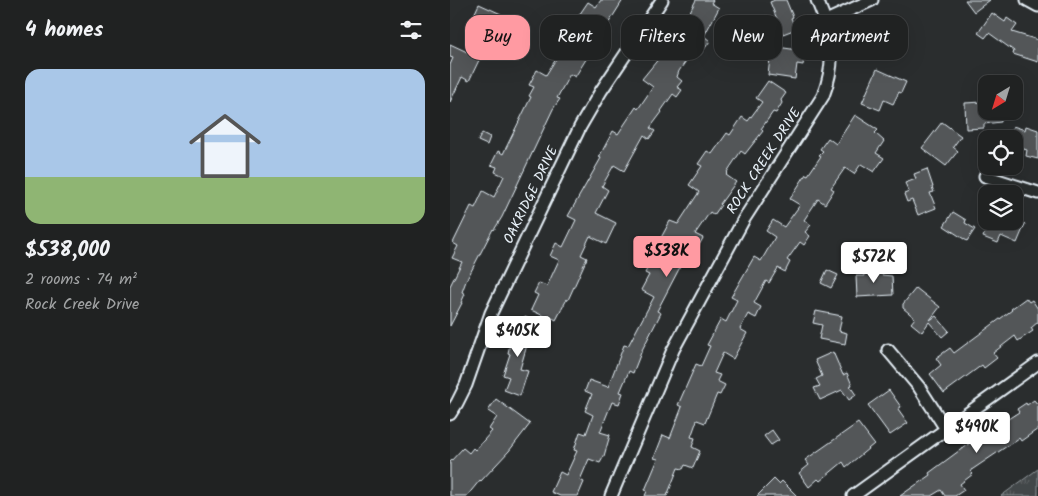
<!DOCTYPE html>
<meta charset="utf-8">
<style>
:root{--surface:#202222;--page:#2d2f2f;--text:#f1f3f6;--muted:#a2a4a5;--line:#3d3f40;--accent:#ff9aa2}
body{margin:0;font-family:Kalam,sans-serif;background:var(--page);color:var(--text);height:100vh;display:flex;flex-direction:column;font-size:19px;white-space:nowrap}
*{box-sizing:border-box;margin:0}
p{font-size:16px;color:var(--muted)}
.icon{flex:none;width:28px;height:28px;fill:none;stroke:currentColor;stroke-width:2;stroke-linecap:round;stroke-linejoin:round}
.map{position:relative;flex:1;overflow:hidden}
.details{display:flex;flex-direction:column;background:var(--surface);width:450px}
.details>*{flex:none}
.banner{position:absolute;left:15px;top:15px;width:475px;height:45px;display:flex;gap:10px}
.needle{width:32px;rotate:218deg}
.controls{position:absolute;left:528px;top:75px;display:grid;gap:10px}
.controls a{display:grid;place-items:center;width:45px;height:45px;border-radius:10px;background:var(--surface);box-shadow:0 5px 20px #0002,0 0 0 1px var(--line);font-size:25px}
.price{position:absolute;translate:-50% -42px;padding:0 11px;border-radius:5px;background:#fff;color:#222;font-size:16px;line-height:32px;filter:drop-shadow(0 1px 2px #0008)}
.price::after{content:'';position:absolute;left:50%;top:30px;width:15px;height:11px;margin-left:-8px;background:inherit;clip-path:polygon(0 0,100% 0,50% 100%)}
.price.selected{background:var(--accent);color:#111}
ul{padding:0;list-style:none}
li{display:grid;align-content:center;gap:10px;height:265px;padding:0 25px}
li+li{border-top:1px solid var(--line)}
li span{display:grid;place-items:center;height:155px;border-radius:15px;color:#555}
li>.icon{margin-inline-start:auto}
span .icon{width:90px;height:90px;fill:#fffc;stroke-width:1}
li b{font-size:21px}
h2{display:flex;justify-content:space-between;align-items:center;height:60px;padding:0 25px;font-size:21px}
.pill{padding:0 18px;border-radius:15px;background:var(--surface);box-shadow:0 5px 20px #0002,0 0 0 1px var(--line);font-size:18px;line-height:45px}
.pill.selected{background:var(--accent);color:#111}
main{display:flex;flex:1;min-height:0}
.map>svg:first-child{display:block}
.grass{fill:url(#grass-tufts);stroke:#959ca0}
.building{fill:#535759;stroke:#e8f1f8}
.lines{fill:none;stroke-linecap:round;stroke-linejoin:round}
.minor-casing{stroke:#e8f1f8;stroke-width:15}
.minor{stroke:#2a2d2e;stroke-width:11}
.labels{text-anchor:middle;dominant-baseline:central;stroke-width:4;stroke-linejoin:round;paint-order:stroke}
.street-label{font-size:14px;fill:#e8f1f8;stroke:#2a2d2e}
</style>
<main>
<section class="details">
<h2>4 homes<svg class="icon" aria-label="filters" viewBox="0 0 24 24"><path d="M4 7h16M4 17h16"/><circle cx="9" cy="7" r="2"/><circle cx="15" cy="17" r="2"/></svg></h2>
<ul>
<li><span style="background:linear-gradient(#a9c7e8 70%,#8fb573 0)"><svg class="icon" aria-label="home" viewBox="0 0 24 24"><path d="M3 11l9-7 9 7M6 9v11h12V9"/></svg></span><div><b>$538,000</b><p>2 rooms · 74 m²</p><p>Rock Creek Drive</p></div></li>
</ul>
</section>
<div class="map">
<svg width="588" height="496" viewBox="0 0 588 496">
<defs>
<pattern id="grass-tufts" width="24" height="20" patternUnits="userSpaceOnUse" patternTransform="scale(1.25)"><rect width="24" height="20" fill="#424648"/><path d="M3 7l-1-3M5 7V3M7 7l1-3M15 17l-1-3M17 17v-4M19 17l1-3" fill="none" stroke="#5d6163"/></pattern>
</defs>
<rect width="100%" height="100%" fill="#2a2d2e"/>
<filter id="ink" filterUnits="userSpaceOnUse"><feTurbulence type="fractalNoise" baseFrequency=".02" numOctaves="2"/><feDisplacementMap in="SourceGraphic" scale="10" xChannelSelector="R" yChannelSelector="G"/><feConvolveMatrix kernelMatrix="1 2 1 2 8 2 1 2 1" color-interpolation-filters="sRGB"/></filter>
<g filter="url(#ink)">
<path class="grass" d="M588,469V496H551Z"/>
<path class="building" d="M151,0H173L125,77L120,74L107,98L110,99L103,109L52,217L44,230L43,229L16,281L12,292L15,294L11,303H12L0,326V286L12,262L2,258L8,246L3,243L21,206L25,208L33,191L44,197L54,176L45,172L47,167L41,165L48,151L53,154L81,97L79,96L84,87L79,85L87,70L96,75L111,51L106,49L138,2L146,7Z
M246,0H263L261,3L269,8L254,36L260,41L250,55L243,51L229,71L227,77L232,81L227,87L232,90L227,97L223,94L211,111L212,112L200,128L205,131L199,139L194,135L174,171L164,165L152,186L158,190L146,213L166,223L156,244L140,236L131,255L137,258L118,300L117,299L106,320L99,316L98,318L81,310L88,295L84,293L89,283L97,286L109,260L100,256L106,243L113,247L126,220L118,216L151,158L149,157L163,131L168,134L186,107L188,109L203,87L192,79L210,57L211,58L227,34L224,32L231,21L234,23Z
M325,0H336L343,17L341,18L346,29L333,34L320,2Z
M515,0H540L524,12Z
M29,4L51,14L49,18L54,21L44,41L39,39L38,40L17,30Z
M542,13L555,22L557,18L567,25L562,32L588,40V62L563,54L564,51L539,33L535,38L528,33Z
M439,17L444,32L438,34L442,47L421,54L412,26Z
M0,44L30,58L19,81L12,77L0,102V65L3,58L0,57Z
M327,47L355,51L353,65L347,64L345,79L318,75L320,58L326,59Z
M427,69L456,82L451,93L449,92L443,104L434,100L430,110L412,103Z
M318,81L336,93L331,100L332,103L326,113L323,112L311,129L313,131L295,154L291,151L277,172L278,173L276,175L286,182L270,204L271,205L264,215L260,212L245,234L253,238L246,251L240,248L207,311L211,313L192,350L183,373L179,371L170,392L173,393L169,404L162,402L150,432L160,435L154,456L150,463L139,459L130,480L134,482L128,496H110L101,492L110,472L116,475L127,451L124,450L130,432L136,434L143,415L135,411L142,394L135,391L139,380L158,387L174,345L178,346L204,297L191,290L199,275L195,273L200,263L198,262L220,221L228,224L249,192L239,185L252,166L248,164L257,151L262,154L277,133L280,135L292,117L298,121L312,102L306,98Z
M532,102V105H536V111H551V122L534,124V128L516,129L515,103Z
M405,115L428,130L425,133L434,141L426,153L434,158L424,172L411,164L404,174L395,168L381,188L384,190L375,204L368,199L354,220L361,225L355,232L360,236L354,245L350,242L337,260L340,262L335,272L328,268L319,283L316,281L304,303L311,307L306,318L298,314L290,329L297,333L283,359L273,353L264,373L270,375L267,381L275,385L270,395L267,394L255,423L247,420L241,437L245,438L242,447L250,451L243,468L235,465L233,469L228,468L217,496H195L197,491L195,490L208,459L204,458L213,435L220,438L232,407L228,405L246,364L251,366L260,346L257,345L271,319L276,322L287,300L281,297L304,257L311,261L325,237L316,231L323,220L334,227L350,205L340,199L356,174L358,175L371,156L369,155L373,151L370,149L378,138L386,144Z
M492,122L511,136L503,147L508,151L496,166L472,148Z
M563,126L575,130L576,126L588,130V159L576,156L577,150L564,146V139H560Z
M32,133L40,137L37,145L28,141Z
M477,169L483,187H482L484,192L480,193L486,208L468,215L462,200L457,202L454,194L459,192L455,183L466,179L464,174Z
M503,212L516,220L515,223L525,229L517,241L494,226Z
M540,221H569L575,224L567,243L551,236L548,243L533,237Z
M432,269V275L442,276L443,295L407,297L406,276H414L413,270Z
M377,270L388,275L381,288L371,283Z
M466,288L490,307L480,320L486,316L499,331L492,337L479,322L472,332L461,323L465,318L453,308V304Z
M576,298L579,302L582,300L588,309V322L581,328L583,331L568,341L565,336L543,353L547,358L534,368L532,365L494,393L480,374L491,365L486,358L500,348L504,353L562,310L561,309Z
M366,311L392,316L389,331L397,333L395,344L369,339L372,325L363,323Z
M75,317L84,321L70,369L78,371L70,396L54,390L59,377L53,375L60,354L58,353L61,339L63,340L68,324L71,325Z
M383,352L393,375L397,373L402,385L400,386L406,395L399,400L392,390L370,400L364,388L370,386L366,379L372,376L365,360Z
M439,390L451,407L448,409L458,423L440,435L418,405Z
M46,399L80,424L59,451L31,481L30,480L17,496H0V462L13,448L19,453L23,448L25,450L42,431L39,429L47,417L38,411Z
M584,400L588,405V429L571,441L569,438L520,471L523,474L510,484L514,490L505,496H495L491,490L481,496H450L480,475L479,473L517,445L569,412L567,409L576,403L577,405Z
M408,423L424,444L396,467L393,462L370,481L368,479L359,487L349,473L359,465L355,460Z
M322,430L329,440L321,445L314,436Z
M324,479L329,484L332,481L347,496H307Z"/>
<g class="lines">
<defs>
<path id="minor" d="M577,0L588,6
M376,21L422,0
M535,176L588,193
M438,350L469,387L496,429
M0,414L7,403L16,385L41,313L130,127L151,91L212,0
M161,496L223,350L294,219L373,96C387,60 382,35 367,0
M403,496L588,363"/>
</defs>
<use href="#minor" class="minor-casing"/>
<use href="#minor" class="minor"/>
</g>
</g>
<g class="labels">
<g class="street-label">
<text transform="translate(314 161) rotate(-57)">ROCK CREEK DRIVE</text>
<text transform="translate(81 195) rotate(-64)">OAKRIDGE DRIVE</text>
</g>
</g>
</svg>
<div class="controls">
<a><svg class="needle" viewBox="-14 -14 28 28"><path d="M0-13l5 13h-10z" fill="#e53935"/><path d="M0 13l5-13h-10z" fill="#a2a4a5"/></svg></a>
<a><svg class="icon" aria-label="locate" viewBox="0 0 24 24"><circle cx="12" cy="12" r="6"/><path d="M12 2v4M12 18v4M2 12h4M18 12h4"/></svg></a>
<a><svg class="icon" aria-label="layers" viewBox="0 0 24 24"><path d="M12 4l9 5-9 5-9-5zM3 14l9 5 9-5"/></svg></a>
</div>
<b class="price selected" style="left:217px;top:278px">$538K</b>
<b class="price" style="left:424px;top:284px">$572K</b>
<b class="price" style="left:68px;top:358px">$405K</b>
<b class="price" style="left:527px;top:454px">$490K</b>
<div class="banner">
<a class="pill selected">Buy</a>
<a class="pill">Rent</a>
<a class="pill">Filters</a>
<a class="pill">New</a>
<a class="pill">Apartment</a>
</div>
</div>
</main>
